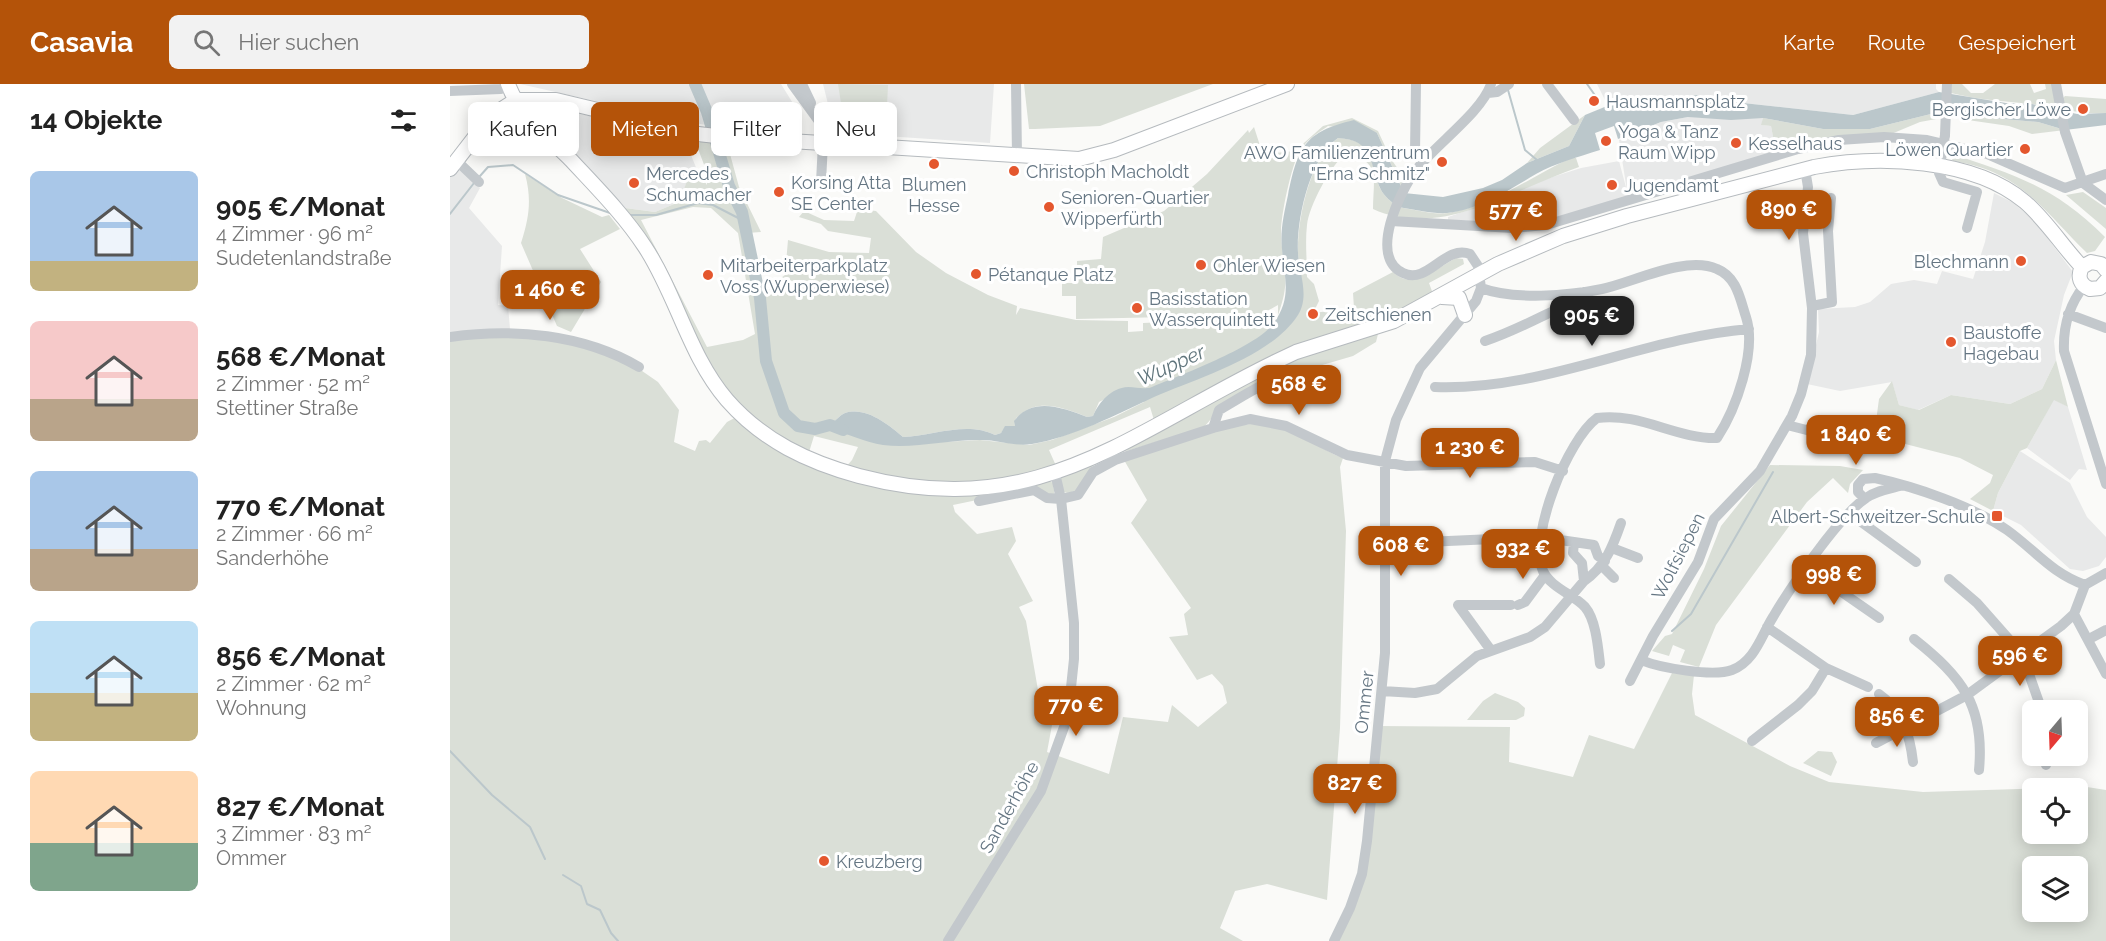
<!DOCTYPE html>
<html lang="de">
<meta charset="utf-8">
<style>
:root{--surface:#fff;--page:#f2f2f2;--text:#222;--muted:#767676;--accent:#b45309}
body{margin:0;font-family:Raleway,sans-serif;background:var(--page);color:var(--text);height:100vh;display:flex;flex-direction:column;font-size:22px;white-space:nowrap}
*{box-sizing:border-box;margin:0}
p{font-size:20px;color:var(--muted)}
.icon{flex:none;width:33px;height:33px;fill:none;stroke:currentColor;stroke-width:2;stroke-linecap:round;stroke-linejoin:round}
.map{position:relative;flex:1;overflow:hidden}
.side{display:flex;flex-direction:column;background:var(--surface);width:450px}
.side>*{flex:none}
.top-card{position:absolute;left:18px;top:18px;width:570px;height:54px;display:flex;gap:12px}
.needle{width:39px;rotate:199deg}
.buttons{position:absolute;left:1572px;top:616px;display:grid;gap:12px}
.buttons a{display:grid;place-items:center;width:66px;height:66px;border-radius:9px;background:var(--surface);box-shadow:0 3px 15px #0003;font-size:30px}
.price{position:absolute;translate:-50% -51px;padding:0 14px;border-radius:12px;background:var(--accent);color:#fff;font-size:20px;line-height:39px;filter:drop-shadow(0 2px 3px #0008)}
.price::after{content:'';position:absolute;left:50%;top:36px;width:18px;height:14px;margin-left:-9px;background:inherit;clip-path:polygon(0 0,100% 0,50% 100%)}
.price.selected{background:#222;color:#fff}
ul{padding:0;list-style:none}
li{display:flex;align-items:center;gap:18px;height:150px;padding:0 30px}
li span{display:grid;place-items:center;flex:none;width:168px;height:120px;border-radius:9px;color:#555}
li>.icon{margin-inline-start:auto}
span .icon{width:72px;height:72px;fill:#fffc;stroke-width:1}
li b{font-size:26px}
h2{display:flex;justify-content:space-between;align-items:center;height:72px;padding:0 30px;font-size:26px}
.chip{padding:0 21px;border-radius:9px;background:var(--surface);box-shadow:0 3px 15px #0003;font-size:21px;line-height:54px}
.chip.selected{background:var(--accent);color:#fff}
header{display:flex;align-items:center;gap:36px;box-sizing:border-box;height:84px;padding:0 30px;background:var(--accent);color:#fff}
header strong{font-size:28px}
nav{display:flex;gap:33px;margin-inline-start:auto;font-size:21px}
.search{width:420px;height:54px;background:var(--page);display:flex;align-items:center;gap:15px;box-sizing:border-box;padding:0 21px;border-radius:9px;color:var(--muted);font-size:22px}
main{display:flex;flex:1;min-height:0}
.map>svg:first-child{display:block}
.built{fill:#e8e9e9}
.green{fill:#dadfd7;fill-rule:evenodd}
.water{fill:#bbc7cb}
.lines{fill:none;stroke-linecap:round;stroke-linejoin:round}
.stream{stroke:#bbc7cb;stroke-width:2}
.river{stroke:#bbc7cb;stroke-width:12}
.major-casing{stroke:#b5babe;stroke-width:16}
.minor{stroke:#c3c8cc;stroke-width:10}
.major{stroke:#fff;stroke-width:14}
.minor-bridge{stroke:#c3c8cc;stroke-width:10}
.poi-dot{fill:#e4572e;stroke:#fff;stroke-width:2}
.labels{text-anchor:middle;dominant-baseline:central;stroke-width:6;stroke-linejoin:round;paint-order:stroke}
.poi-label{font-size:18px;fill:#657683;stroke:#fff;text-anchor:start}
.street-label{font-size:18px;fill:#657683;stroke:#fff}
.water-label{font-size:20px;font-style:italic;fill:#60757c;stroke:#fff}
</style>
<header>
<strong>Casavia</strong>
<div class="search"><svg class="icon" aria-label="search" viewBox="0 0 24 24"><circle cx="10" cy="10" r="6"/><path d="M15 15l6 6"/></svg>Hier suchen</div>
<nav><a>Karte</a><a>Route</a><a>Gespeichert</a></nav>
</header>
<main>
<section class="side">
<h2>14 Objekte<svg class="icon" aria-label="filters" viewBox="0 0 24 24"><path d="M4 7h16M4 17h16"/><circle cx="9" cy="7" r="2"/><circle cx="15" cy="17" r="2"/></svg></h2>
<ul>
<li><span style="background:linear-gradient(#a9c7e8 75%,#c2b280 0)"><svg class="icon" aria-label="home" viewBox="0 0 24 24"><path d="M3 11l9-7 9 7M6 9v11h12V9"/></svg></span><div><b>905 €/Monat</b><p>4 Zimmer · 96 m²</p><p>Sudetenlandstraße</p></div></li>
<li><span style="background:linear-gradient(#f6c9c9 65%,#b9a48a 0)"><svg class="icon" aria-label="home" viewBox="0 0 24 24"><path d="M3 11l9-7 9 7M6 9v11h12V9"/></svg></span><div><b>568 €/Monat</b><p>2 Zimmer · 52 m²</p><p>Stettiner Straße</p></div></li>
<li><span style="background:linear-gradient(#a9c7e8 65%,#b9a48a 0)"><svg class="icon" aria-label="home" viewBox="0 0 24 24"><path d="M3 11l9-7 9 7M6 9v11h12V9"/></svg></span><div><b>770 €/Monat</b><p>2 Zimmer · 66 m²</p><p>Sanderhöhe</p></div></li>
<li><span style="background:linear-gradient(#bfe0f5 60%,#c2b280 0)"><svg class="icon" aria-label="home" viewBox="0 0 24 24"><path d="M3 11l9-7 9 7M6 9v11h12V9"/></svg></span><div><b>856 €/Monat</b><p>2 Zimmer · 62 m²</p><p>Wohnung</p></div></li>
<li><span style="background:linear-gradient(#ffd9b3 60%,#7fa58c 0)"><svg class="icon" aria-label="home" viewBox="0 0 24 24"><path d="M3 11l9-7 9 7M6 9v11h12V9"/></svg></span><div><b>827 €/Monat</b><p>3 Zimmer · 83 m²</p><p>Ommer</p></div></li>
</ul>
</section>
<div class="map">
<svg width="1656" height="857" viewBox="0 0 1656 857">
<rect width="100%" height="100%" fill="#fafaf8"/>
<path class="built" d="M70,0H331L352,34V49L275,44L238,38Z
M373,0H544L540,59L390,49L379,24Z
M1147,0H1486V5L1489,8L1403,31L1265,16L1247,11L1158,22Z
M115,28L198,39L204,49L235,56L247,86L240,90L229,118L205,128L175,124L102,44L103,32Z
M1238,33L1313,34L1312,41L1321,42L1326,69L1096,140L998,136V133L1052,115L1093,96L1131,84L1169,77L1177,107L1169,56L1211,38Z
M9,84L30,104L19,124L52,162L48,221L58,222L60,245L0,249V93Z
M1544,109L1562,118L1584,136L1623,188L1614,211L1604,257L1606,276L1592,305L1560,320L1501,311L1468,326L1449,321L1442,298L1390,307L1357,300L1369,248L1368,225L1405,223L1420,218L1441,200L1464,196L1487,200L1492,187L1523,195L1535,158Z
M1604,315L1618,323L1637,386L1629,385L1620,396L1577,364Z
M1570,367L1620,399L1637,433L1656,453V473L1649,482L1633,487L1620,485L1571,441L1543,427L1548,409Z"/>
<path class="green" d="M388,0L438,1L437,22L391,19Z
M574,0H763L650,42L585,45H579Z
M1502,0H1512L1521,9H1533L1545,0H1580L1584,9L1596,5L1595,0H1606L1612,15L1615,12L1656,15V29C1627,31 1608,23 1581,20C1554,17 1528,16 1501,9Z
M1485,29L1588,38L1615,46L1582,50L1559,42L1497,33L1470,38L1434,53L1326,69L1321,42L1311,41L1313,34L1373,45H1420Z
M1135,31L1119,62L1077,79L1090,64Z
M902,34L928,47L941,75L958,99L954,109L927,49L878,42C868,49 856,56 850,67C841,82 831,131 831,148C832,185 842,193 828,231V221L810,231L626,235V212H612V199H627V177L651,175L653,153L714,127L757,90L798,46L799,49L804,43L814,74V70L845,67L873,42Z
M888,54C927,56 919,80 931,106C934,112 942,118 947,123C963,125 982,131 998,129C1043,122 1080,93 1121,74H1126L1129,83C1064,105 991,156 923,125C923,96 932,74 894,71C880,83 859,122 857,141C855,158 857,176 857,193L864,200L869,217L863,229L904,224L903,209L943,188C964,208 986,184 1006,174L1013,175L1014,180L979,199L983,210L931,238L926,258L903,272L828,294L769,326L754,343L674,368L707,346L700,323L599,366L607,384C535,407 467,403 395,384L402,376L408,363L364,352L356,378C430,414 520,415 598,396L603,399L605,414L597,413L585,404L503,421L505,428L527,450L562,443L566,457L558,470L583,517L569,523L576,537L588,606L608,609L597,668L659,690L673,633L718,638L722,621L748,643L777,619L773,602L762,590L747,596L719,553L738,551L734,530L741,524L681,439L697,416L674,376C716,363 789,329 831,343C853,350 871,366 893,374L890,383L896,447L890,644L877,816L817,800L785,807L770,844L793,857H0V256L13,251H100L169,271L208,298L229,326L224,358L245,367L249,357L256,356L260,359L277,338L294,329L265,293L211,179L175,124L205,128L229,118L240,89L247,86L257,101L256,86L247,62L251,56L277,59L289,103L311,148L297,149L310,209L335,191L338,156L379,168L419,169L421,154L378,147L371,140L349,133L354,127L374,136L404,137L408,125L426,127L466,168L496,189L538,211L567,222L566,231L570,224L626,236L678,237V248L693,247V239L828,233L827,236H844C860,216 849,192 848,169C847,136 860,73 888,54ZM243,123L261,124L288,149L305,250L293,256L257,263L191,136ZM678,303L682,307L657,316L654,319L655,326H662L685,316V309L694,318L664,333L602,356L579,361L530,356L436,361L381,345L380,341C384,338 390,331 395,329C416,322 439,341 453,353C482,352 517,337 545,351L551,349L556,342H565C564,335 566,334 571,330C590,314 617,325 637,333L643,332L649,318Z
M1499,69C1565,91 1604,102 1655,153L1645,167L1637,169C1592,125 1570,87 1503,77Z
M75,90L112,114L152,133L159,131L170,145L130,165L151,198L121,248L107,242L71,159C79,134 82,116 75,90Z
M1633,108L1656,124V145L1616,111Z
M1606,276L1618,323L1604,316L1577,364L1570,367L1548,409L1543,427L1520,415L1540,399L1543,391L1510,374L1424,352L1429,315L1442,297L1449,321L1469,326L1501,311L1560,320L1592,305Z
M642,379L643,385L632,405L618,409L613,408L610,391Z
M1320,381L1390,382L1413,386L1400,400L1398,409L1383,394L1357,418L1266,541L1249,583L1230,578L1235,566L1223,561L1219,572L1202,567L1215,552L1222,550L1254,485L1271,442Z
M1222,589L1244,591L1242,610L1245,631L1340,682L1379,698L1473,708L1637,703L1656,706V857H884L912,790L928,642L1060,643L1059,678L1123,693L1139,651L1184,665ZM1582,705H1628V750H1582ZM1582,783H1628V828H1582Z
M1045,609L1068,618L1075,624L1074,632L1066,636H1017L1033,617Z
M1368,667L1382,668L1387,678L1381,692L1353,679Z"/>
<path class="water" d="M1489,8L1556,19L1582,20L1627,30L1656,29V41L1615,46L1588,38L1485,29L1420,45H1373L1313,34L1281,36L1238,33L1211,38L1168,55L1164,42L1145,49L1150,66C1128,73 1106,79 1086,90C1057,107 1031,125 997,129C982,130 963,125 947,123C942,118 934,112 931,106C919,80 925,56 888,54C860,73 846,136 848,169C849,189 860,212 848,231C821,273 748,294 704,313C665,331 624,353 582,360C565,363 549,356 532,356C499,355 466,365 433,361C415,358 398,350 381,345L380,341C384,338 390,331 395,329C416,322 439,341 453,353C482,352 517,337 545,351L551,349L555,342H565L564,337C583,312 613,324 637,333L643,332C649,318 661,304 678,303C688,303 693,306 702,303C731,291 806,263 823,240C843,213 834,194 832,165C830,146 834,130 838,111C848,63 854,48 904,36L927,49L954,109L993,113L1033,104L1052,96L1077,79L1119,62L1135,31L1157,22L1247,11L1265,16L1403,31Z"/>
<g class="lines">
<path class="stream" d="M1137,0L1149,17
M1058,6L1075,66L1087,76
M30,92L38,83L63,81L108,111L163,130
M0,130L24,99
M178,131H206L248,119L263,121L294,137
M1222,547L1241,530L1323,388
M0,667L42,711L80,743L95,775
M113,791L131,802L137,820L150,826L161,849L168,857"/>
<path class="river" d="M245,0L257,28L279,102L292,128L310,214L316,277L334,329L348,342L365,345L380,341L393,346"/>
<defs>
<path id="major" d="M58,0C69,31 98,53 121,76C147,104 174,131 195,163C227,212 239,272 277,316C313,357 358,378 409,392C588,439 678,349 827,277L846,268L944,237L1048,180L1113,152L1177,132L1364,83C1428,71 1523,74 1575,118C1597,137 1612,162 1632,183
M40,44L71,24L108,23
M0,85L41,32L66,16H106L248,50L275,53L629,75L664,66L837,0
M1656,186L1651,180L1641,178L1632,183C1627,193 1630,201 1640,205L1650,204L1656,197
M992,213L1009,214L1015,231"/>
</defs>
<use href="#major" class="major-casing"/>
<path class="minor" d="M342,0L379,51L380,59
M352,0L361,19
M566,0L567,72
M966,0L965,68L974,77
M1097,0L1124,36
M1606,0L1615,48L1633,99L1656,116
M0,7L51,5L58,1
M1038,9L1047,8L1059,0
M1495,51L1497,0
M1492,69L1489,89L1493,98L1527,108L1517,144
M7,77L29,98
M371,98L373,59
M941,137L1063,144L1096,141L1348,65L1389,56L1434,53L1477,56L1537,70L1615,104L1656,90
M1634,202C1619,221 1613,243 1614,267L1656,400
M1031,204C1063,216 1119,212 1152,205C1184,198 1236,171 1267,185C1287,193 1290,215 1296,233C1307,267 1286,325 1267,354C1226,355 1190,328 1147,334C1118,355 1078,453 1093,487C1101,504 1123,510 1135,523C1146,536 1148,563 1150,580
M1362,222L1382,218L1378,147L1381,114
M1618,230L1656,244
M0,253C63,244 133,250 189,283
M1035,257C1066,247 1095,230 1125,217L1131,214L1134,208
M985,303C1093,307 1192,254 1299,245
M1337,341L1384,353L1392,349
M763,344L769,326C792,313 836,283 862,287L865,294L875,300
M605,389L611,415L628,411L643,388L665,376L763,344L800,335L836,342L897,371L956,382L1085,378L1113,387
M1415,415L1408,408V401L1413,395L1425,394C1466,403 1522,422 1557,446C1585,466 1601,489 1635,501
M1399,429L1466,478
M1124,458L1144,461L1148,472L1155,477
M1162,464L1188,474
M1151,481L1164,494
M1357,484L1429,534
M1499,495L1527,519L1572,570L1592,627
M1134,497C1155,483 1163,462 1171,439
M1635,501L1656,489
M1068,521L1075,518L1095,491
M1624,530L1656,590
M1464,555C1512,593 1535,622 1529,686
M1639,555L1656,546
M1040,565L1008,521H1061
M1191,576C1210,584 1263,593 1282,586C1305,577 1311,552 1323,533C1340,504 1389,432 1416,414C1426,407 1438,405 1450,402
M1376,584L1418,603
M1180,597L1203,552L1248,478L1264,435L1310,387L1342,332L1351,310L1361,271L1362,224L1353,149L1358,103L1355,85
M932,607L965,609L987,605L1027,572L1080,553L1095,543L1134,497L1132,479L1123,469L1124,458L1089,453L976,458
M1429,610C1452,626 1460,651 1463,678
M1302,657L1348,621L1362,607L1376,584L1317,543
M1426,659L1517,611L1611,542L1624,530L1635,501
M1596,672V681
M498,857L591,707L618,632L624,575V539L611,415L597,414L584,406L529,417
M884,857L900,824L912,790L917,757L935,569V377L946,336L970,284L1026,217L1031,204L1028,182L1020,170C995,160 978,201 953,189C918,173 950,107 966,86C985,61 1032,28 1041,0"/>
<use href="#major" class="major"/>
<path class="minor-bridge" d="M1492,69L1495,51"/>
</g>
<g class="poi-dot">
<circle cx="1144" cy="17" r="6"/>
<circle cx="1633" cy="25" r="6"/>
<circle cx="1156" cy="57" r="6"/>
<circle cx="1286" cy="59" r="6"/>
<circle cx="1575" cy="65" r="6"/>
<circle cx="992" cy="78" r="6"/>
<circle cx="484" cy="80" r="6"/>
<circle cx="564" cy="87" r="6"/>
<circle cx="184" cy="99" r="6"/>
<circle cx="1162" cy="101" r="6"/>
<circle cx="329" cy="108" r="6"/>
<circle cx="599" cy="123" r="6"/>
<circle cx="1571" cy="177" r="6"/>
<circle cx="751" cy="181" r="6"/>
<circle cx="526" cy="190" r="6"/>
<circle cx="258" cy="191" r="6"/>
<circle cx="687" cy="224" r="6"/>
<circle cx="863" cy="230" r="6"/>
<circle cx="1501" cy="258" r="6"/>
<rect x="1541" y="426" width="12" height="12" rx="3"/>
<circle cx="374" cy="777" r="6"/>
</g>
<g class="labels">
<g class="poi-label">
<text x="1156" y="17">Hausmannsplatz</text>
<text x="1621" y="25" text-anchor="end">Bergischer Löwe</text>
<text x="1168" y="47">Yoga &amp; Tanz<tspan x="1168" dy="21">Raum Wipp</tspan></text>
<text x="1298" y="59">Kesselhaus</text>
<text x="1563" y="65" text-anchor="end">Löwen Quartier</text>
<text x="980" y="68" text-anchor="end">AWO Familienzentrum<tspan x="980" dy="21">"Erna Schmitz"</tspan></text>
<text x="576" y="87">Christoph Macholdt</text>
<text x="196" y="89">Mercedes<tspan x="196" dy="21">Schumacher</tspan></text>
<text x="341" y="98">Korsing Atta<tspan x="341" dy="21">SE Center</tspan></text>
<text x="484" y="100" text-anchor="middle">Blumen<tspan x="484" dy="21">Hesse</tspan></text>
<text x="1174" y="101">Jugendamt</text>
<text x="611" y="113">Senioren-Quartier<tspan x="611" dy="21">Wipperfürth</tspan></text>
<text x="1559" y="177" text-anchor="end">Blechmann</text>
<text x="270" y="181">Mitarbeiterparkplatz<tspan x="270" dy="21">Voss (Wupperwiese)</tspan></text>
<text x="763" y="181">Ohler Wiesen</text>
<text x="538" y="190">Pétanque Platz</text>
<text x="699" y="214">Basisstation<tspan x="699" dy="21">Wasserquintett</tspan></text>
<text x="875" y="230">Zeitschienen</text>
<text x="1513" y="248">Baustoffe<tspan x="1513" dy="21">Hagebau</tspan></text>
<text x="1535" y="432" text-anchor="end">Albert-Schweitzer-Schule</text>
<text x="386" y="777">Kreuzberg</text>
</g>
<g class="street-label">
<text transform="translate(1228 472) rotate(-63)">Wolfsiepen</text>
<text transform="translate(914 618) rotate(-84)">Ommer</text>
<text transform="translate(559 723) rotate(-61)">Sanderhöhe</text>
</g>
<g class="water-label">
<text transform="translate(721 281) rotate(-24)">Wupper</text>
</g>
</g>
</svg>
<div class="buttons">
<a><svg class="needle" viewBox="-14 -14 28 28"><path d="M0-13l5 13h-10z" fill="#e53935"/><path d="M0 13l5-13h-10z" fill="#767676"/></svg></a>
<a><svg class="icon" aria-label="locate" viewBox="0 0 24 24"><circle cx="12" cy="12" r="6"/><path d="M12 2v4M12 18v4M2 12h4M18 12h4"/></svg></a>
<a><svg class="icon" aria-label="layers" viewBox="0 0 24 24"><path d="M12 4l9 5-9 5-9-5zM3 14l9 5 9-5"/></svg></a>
</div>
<b class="price" style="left:1339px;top:157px">890 €</b>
<b class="price" style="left:1066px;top:158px">577 €</b>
<b class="price" style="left:100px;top:237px">1 460 €</b>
<b class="price selected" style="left:1142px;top:263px">905 €</b>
<b class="price" style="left:849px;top:332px">568 €</b>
<b class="price" style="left:1406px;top:382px">1 840 €</b>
<b class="price" style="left:1020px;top:395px">1 230 €</b>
<b class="price" style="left:951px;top:493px">608 €</b>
<b class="price" style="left:1073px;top:496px">932 €</b>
<b class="price" style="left:1384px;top:522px">998 €</b>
<b class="price" style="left:1570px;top:603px">596 €</b>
<b class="price" style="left:626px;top:653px">770 €</b>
<b class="price" style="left:1447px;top:664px">856 €</b>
<b class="price" style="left:905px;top:731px">827 €</b>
<div class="top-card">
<a class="chip">Kaufen</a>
<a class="chip selected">Mieten</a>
<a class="chip">Filter</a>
<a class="chip">Neu</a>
</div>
</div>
</main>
